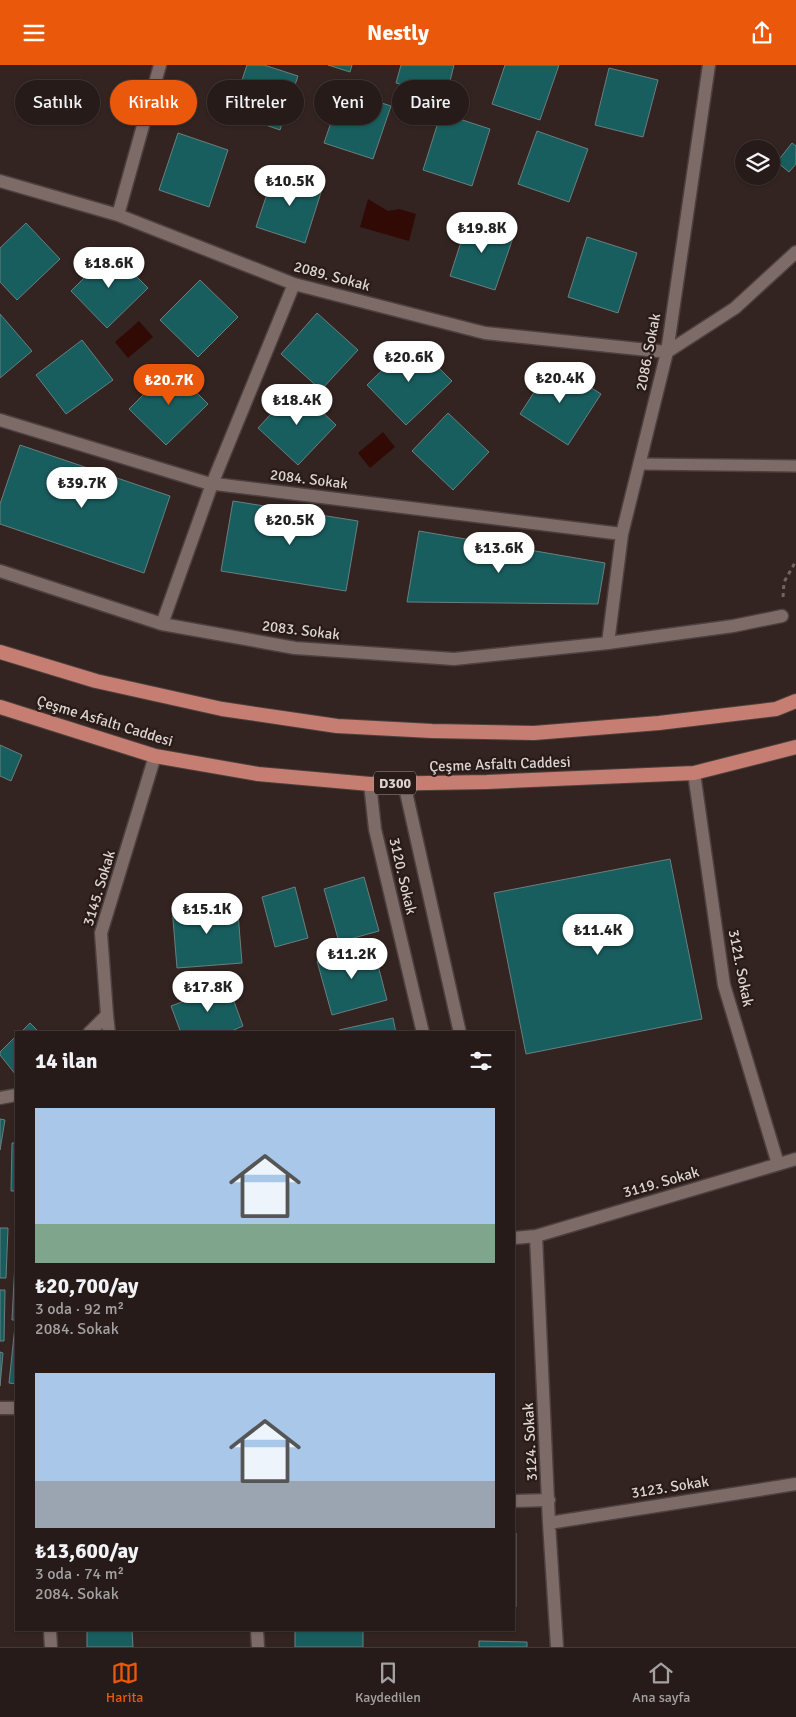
<!DOCTYPE html>
<html lang="tr">
<meta charset="utf-8">
<style>
:root{--surface:#261b19;--page:#322826;--text:#f1f3f6;--muted:#a4a1a2;--line:#423938;--accent:#ea580c}
body{margin:0;font-family:Signika,sans-serif;background:var(--page);color:var(--text);height:100vh;display:flex;flex-direction:column;font-size:19px;white-space:nowrap}
*{box-sizing:border-box;margin:0}
p{font-size:16px;color:var(--muted)}
.icon{flex:none;width:28px;height:28px;fill:none;stroke:currentColor;stroke-width:2;stroke-linecap:round;stroke-linejoin:round}
.map{position:relative;flex:1;overflow:hidden}
.sheet{position:absolute;left:15px;top:966px;width:500px;height:600px;display:flex;flex-direction:column;background:var(--surface);border-radius:0px;box-shadow:0 1px 4px #0004,0 0 0 1px var(--line)}
.sheet>*{flex:none}
.top-card{position:absolute;left:15px;top:15px;width:500px;height:45px;display:flex;gap:10px}
.tools{position:absolute;left:735px;top:75px;display:grid;gap:10px}
.tools a{display:grid;place-items:center;width:45px;height:45px;border-radius:50%;background:var(--surface);box-shadow:0 1px 4px #0004,0 0 0 1px var(--line);font-size:25px}
.price{position:absolute;translate:-50% -42px;padding:0 11px;border-radius:18px;background:#fff;color:#222;font-size:16px;line-height:32px;filter:drop-shadow(0 1px 2px #0008)}
.price::after{content:'';position:absolute;left:50%;top:30px;width:15px;height:11px;margin-left:-8px;background:inherit;clip-path:polygon(0 0,100% 0,50% 100%)}
.price.selected{background:var(--accent);color:#fff}
ul{padding:0;list-style:none}
li{display:grid;align-content:center;gap:10px;height:265px;padding:0 20px}
li span{display:grid;place-items:center;height:155px;border-radius:0px;color:#555}
li>.icon{margin-inline-start:auto}
span .icon{width:90px;height:90px;fill:#fffc;stroke-width:1}
li b{font-size:21px}
h2{display:flex;justify-content:space-between;align-items:center;height:60px;padding:0 20px;font-size:21px}
.pill{padding:0 18px;border-radius:22px;background:var(--surface);box-shadow:0 1px 4px #0004,0 0 0 1px var(--line);font-size:18px;line-height:45px}
.pill.selected{background:var(--accent);color:#fff}
header{display:flex;justify-content:space-between;align-items:center;height:65px;padding:0 20px;background:var(--accent);color:#fff;font-size:22px;font-weight:700}
.menu{display:flex;justify-content:space-around;align-items:center;height:70px;border-top:1px solid var(--line);background:var(--surface);font-size:14px;color:var(--muted)}
.menu a{display:grid;justify-items:center;gap:2px}
.menu .selected{color:var(--accent)}
.map>svg:first-child{display:block}
.water{fill:#320a05}
.building{fill:#195e5f;stroke:#6a7e7e}
.lines{fill:none;stroke-linecap:round;stroke-linejoin:round}
.service-casing{stroke:#4d403e;stroke-width:14}
.minor-casing{stroke:#4d403e;stroke-width:15}
.trunk-casing{stroke:#4d403e;stroke-width:16}
.path{stroke:#716361;stroke-width:3;stroke-dasharray:4 4;stroke-linecap:butt}
.service{stroke:#7d6b68;stroke-width:11}
.minor{stroke:#7d6b68;stroke-width:12}
.trunk{stroke:#c57e71;stroke-width:14}
.labels{text-anchor:middle;dominant-baseline:central;stroke-width:4.5;stroke-linejoin:round;paint-order:stroke}
.shield{fill:#281b18;stroke:#a79c9a;stroke-width:1}
.shield-label{font-size:14px;font-weight:bold;fill:#ddd3d1}
.street-label{font-size:15px;fill:#ddd3d1;stroke:#281b18}
</style>
<header><svg class="icon" aria-label="menu" viewBox="0 0 24 24"><path d="M4 6h16M4 12h16M4 18h16"/></svg>Nestly<svg class="icon" aria-label="share" viewBox="0 0 24 24"><path d="M12 15V3M7 8l5-5 5 5M5 13v7h14v-7"/></svg></header>
<div class="map">
<svg width="796" height="1582" viewBox="0 0 796 1582">
<rect width="100%" height="100%" fill="#332421"/>
<path class="water" d="M368,134L388,146L399,144L416,149L409,176L360,162Z
M139,256L153,272L128,293L115,277Z
M383,367L395,382L370,403L358,388Z"/>
<path class="building" d="M247,0H264L298,11L280,65L231,48Z
M328,0H352L350,7Z
M401,0H454L446,32L396,18Z
M505,0H559L540,55L492,39Z
M609,3L658,15L643,72L595,60Z
M342,25L391,41L373,94L324,78Z
M441,48L490,64L472,121L423,105Z
M537,66L588,84L569,137L518,119Z
M178,68L228,85L209,142L159,125Z
M792,78L796,81V99L789,107L777,97Z
M275,105L323,121L305,178L256,162Z
M469,152L515,167L495,225L450,211Z
M26,158L60,194L17,235L0,217V183Z
M587,172L637,188L618,248L568,232Z
M111,186L148,223L107,263L71,226Z
M200,215L238,252L198,292L160,255Z
M317,248L358,285L321,325L281,289Z
M0,249L32,286L0,313Z
M82,275L113,315L66,349L36,310Z
M412,276L452,316L406,360L367,320Z
M553,298L601,329L568,380L520,349Z
M171,302L208,339L166,380L129,344Z
M296,322L336,360L298,400L258,363Z
M448,348L489,387L453,425L412,386Z
M20,380L170,431L144,508L0,459V439Z
M233,436L358,456L346,526L221,506Z
M419,466L605,498L598,539L407,537Z
M0,680L22,690L11,716L0,711Z
M670,794L702,954L526,989L494,828Z
M364,812L379,866L339,877L324,824Z
M295,822L308,873L275,882L262,832Z
M237,836L242,898L177,903L172,842Z
M373,881L387,935L332,950L317,896Z
M228,920L243,961L227,968H181L171,941Z
M393,953L396,968H340L339,965Z
M30,958L40,968H20Z
M16,971V1010L0,990V987Z
M0,1054L5,1055L0,1085Z
M12,1078H16V1126H11Z
M0,1163H8L6,1213H0Z
M15,1197H16V1255H12Z
M0,1225H5L4,1276H0Z
M15,1261H16V1319L9,1318Z
M0,1287L3,1288L0,1321Z
M514,1468H516V1542H514Z
M87,1565H132L133,1582H87Z
M295,1565H363V1582H295Z
M479,1576L527,1577V1582H479Z"/>
<g class="lines">
<defs>
<path id="service" d="M639,399L796,401"/>
<path id="minor" d="M0,116L118,150L294,219L485,268L667,287L735,243L796,187
M118,150L160,0
M0,355L207,418L622,469
M0,506L162,559L295,583L454,594L608,578L733,561L782,551
M162,559L212,419L294,219
M608,578L622,469L667,287L709,0
M694,708L724,920L778,1099
M404,718L460,968
M370,719L375,764L423,968
M89,968L107,950
M109,968L107,950L101,868L155,691
M0,1033L16,1030
M536,1171L549,1458L557,1582
M514,1173L536,1171L796,1094
M0,1343H16
M514,1436L549,1435
M549,1458L796,1419
M50,1565L51,1582
M257,1565L258,1582"/>
<path id="trunk" d="M0,587L96,616L222,644L337,661L432,666L534,668L659,658L776,644L796,636
M0,642L155,691L258,709L370,719L487,717L694,708L796,682"/>
</defs>
<use href="#service" class="service-casing"/>
<use href="#minor" class="minor-casing"/>
<use href="#trunk" class="trunk-casing"/>
<path class="path" d="M783,532L784,517L796,496"/>
<use href="#service" class="service"/>
<use href="#minor" class="minor"/>
<use href="#trunk" class="trunk"/>
</g>
<g class="labels">
<rect class="shield" x="374" y="706.5" width="42" height="23" rx="4"/>
<g class="shield-label">
<text x="395" y="718">D300</text>
</g>
<g class="street-label">
<text transform="translate(332 211) rotate(15)">2089. Sokak</text>
<text transform="translate(648 287) rotate(-79)">2086. Sokak</text>
<text transform="translate(309 414) rotate(7)">2084. Sokak</text>
<text transform="translate(301 565) rotate(7)">2083. Sokak</text>
<text transform="translate(105 656) rotate(17)">Çeşme Asfaltı Caddesi</text>
<text transform="translate(500 699) rotate(-2)">Çeşme Asfaltı Caddesi</text>
<text transform="translate(403 811) rotate(77)">3120. Sokak</text>
<text transform="translate(99 823) rotate(-73)">3145. Sokak</text>
<text transform="translate(741 903) rotate(79)">3121. Sokak</text>
<text transform="translate(661 1117) rotate(-16)">3119. Sokak</text>
<text transform="translate(530 1377) rotate(-93)">3124. Sokak</text>
<text transform="translate(670 1422) rotate(-9)">3123. Sokak</text>
</g>
</g>
</svg>
<div class="tools">
<a><svg class="icon" aria-label="layers" viewBox="0 0 24 24"><path d="M12 4l9 5-9 5-9-5zM3 14l9 5 9-5"/></svg></a>
</div>
<b class="price" style="left:290px;top:142px">₺10.5K</b>
<b class="price" style="left:482px;top:189px">₺19.8K</b>
<b class="price" style="left:109px;top:224px">₺18.6K</b>
<b class="price" style="left:409px;top:318px">₺20.6K</b>
<b class="price" style="left:560px;top:339px">₺20.4K</b>
<b class="price selected" style="left:169px;top:341px">₺20.7K</b>
<b class="price" style="left:297px;top:361px">₺18.4K</b>
<b class="price" style="left:82px;top:444px">₺39.7K</b>
<b class="price" style="left:290px;top:481px">₺20.5K</b>
<b class="price" style="left:499px;top:509px">₺13.6K</b>
<b class="price" style="left:207px;top:870px">₺15.1K</b>
<b class="price" style="left:598px;top:891px">₺11.4K</b>
<b class="price" style="left:352px;top:915px">₺11.2K</b>
<b class="price" style="left:208px;top:948px">₺17.8K</b>
<div class="top-card">
<a class="pill">Satılık</a>
<a class="pill selected">Kiralık</a>
<a class="pill">Filtreler</a>
<a class="pill">Yeni</a>
<a class="pill">Daire</a>
</div>
<section class="sheet">
<h2>14 ilan<svg class="icon" aria-label="filters" viewBox="0 0 24 24"><path d="M4 7h16M4 17h16"/><circle cx="9" cy="7" r="2"/><circle cx="15" cy="17" r="2"/></svg></h2>
<ul>
<li><span style="background:linear-gradient(#a9c7e8 75%,#7fa58c 0)"><svg class="icon" aria-label="home" viewBox="0 0 24 24"><path d="M3 11l9-7 9 7M6 9v11h12V9"/></svg></span><div><b>₺20,700/ay</b><p>3 oda · 92 m²</p><p>2084. Sokak</p></div></li>
<li><span style="background:linear-gradient(#a9c7e8 70%,#9aa5b1 0)"><svg class="icon" aria-label="home" viewBox="0 0 24 24"><path d="M3 11l9-7 9 7M6 9v11h12V9"/></svg></span><div><b>₺13,600/ay</b><p>3 oda · 74 m²</p><p>2084. Sokak</p></div></li>
</ul>
</section>
</div>
<nav class="menu">
<a class="selected"><svg class="icon" aria-label="map" viewBox="0 0 24 24"><path d="M3 6l6-2 6 2 6-2v14l-6 2-6-2-6 2zM9 4v14M15 6v14"/></svg>Harita</a>
<a><svg class="icon" aria-label="saved" viewBox="0 0 24 24"><path d="M7 4h10v16l-5-4-5 4z"/></svg>Kaydedilen</a>
<a><svg class="icon" aria-label="home" viewBox="0 0 24 24"><path d="M3 11l9-7 9 7M6 9v11h12V9"/></svg>Ana sayfa</a>
</nav>
